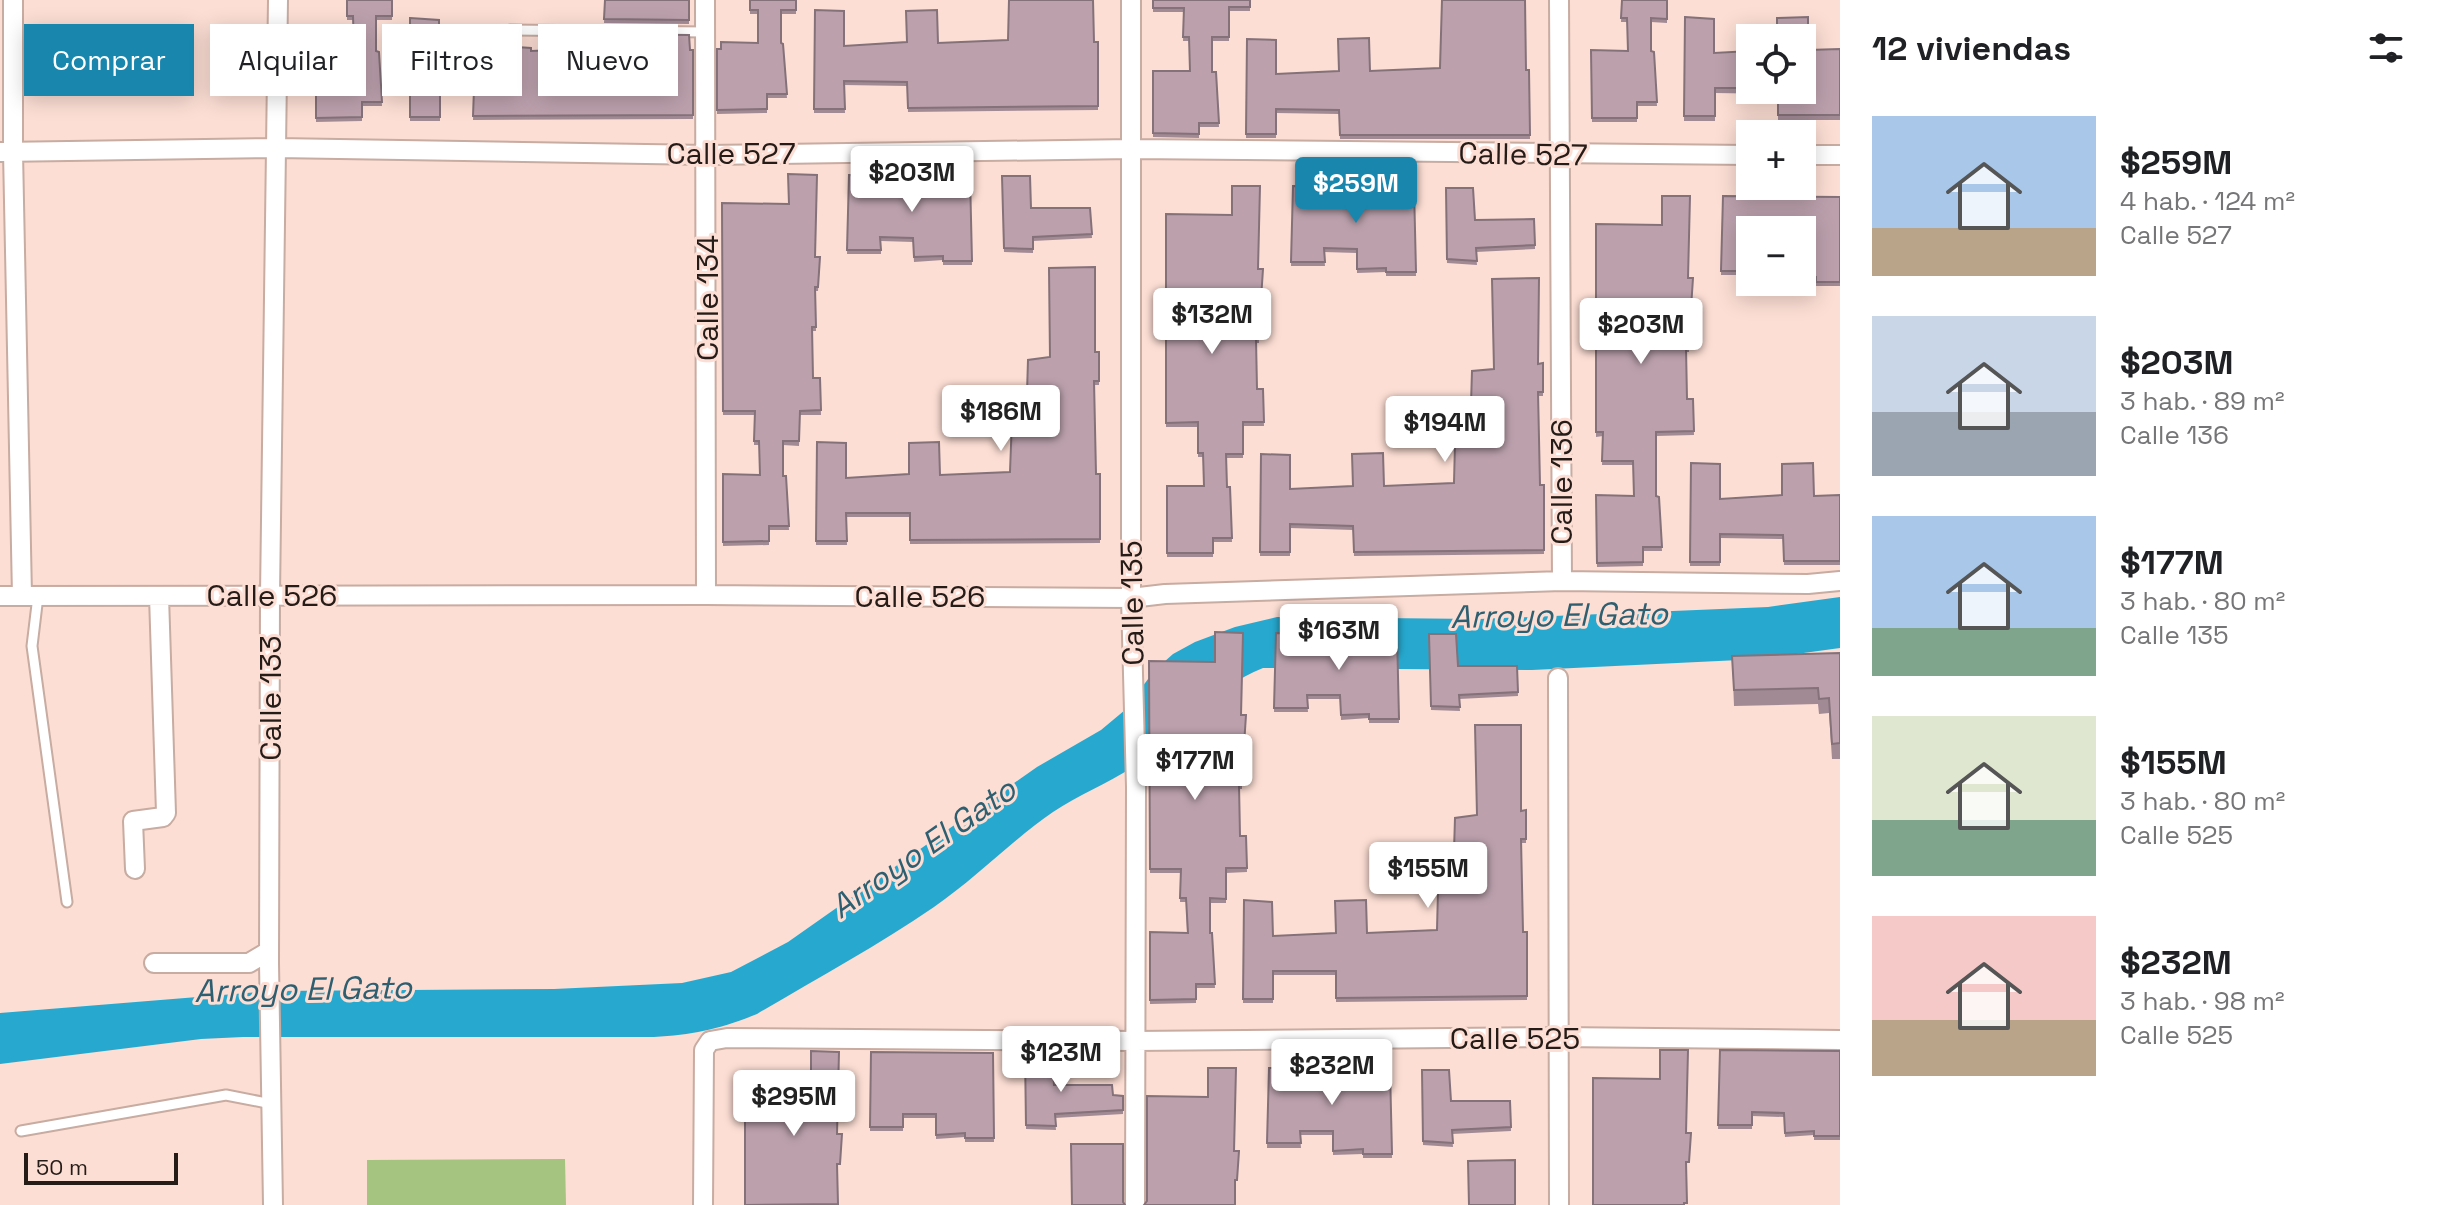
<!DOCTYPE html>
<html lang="es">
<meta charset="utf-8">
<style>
:root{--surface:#fff;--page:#f2f2f2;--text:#202124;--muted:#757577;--accent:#1886ad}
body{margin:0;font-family:"Space Grotesk",sans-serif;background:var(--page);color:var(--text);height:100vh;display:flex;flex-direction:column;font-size:30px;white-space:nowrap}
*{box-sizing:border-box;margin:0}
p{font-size:26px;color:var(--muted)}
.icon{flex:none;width:44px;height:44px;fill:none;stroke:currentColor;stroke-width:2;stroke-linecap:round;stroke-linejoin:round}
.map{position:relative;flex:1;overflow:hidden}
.sheet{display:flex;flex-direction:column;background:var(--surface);width:600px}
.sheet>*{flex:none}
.guide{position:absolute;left:24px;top:24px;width:760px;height:72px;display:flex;gap:16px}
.controls{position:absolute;left:1736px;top:24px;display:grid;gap:16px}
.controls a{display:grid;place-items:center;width:80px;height:80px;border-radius:0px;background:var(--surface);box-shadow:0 4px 20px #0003;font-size:40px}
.scale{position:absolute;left:24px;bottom:20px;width:154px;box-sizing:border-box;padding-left:8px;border:4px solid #251b17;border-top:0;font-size:22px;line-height:28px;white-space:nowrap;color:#251b17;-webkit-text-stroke:6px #fcded4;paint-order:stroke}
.price{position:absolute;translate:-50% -68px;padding:0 18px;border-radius:8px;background:#fff;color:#222;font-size:26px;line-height:52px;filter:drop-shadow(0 2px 4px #0008)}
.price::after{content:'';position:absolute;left:50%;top:48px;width:24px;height:18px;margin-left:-12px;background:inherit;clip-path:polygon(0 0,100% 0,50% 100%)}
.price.on{background:var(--accent);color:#fff}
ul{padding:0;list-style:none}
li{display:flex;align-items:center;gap:24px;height:200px;padding:0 32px}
li span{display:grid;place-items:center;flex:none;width:224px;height:160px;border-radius:0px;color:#555}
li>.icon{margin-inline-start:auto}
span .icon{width:96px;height:96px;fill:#fffc;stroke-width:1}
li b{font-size:34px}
h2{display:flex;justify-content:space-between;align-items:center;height:96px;padding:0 32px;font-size:34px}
.pill{padding:0 28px;border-radius:0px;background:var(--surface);box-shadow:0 4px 20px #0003;font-size:28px;line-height:72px}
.pill.on{background:var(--accent);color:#fff}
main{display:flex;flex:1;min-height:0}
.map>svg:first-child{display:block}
.green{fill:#a5c47f}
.water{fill:#27a9cf}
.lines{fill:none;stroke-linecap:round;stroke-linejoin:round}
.service-casing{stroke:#c8aba1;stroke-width:13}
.minor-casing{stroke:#c8aba1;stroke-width:22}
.service{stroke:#fff;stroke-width:9}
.minor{stroke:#fff;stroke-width:18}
.wall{fill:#a28a95}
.building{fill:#bca1ad;stroke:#847179;stroke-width:2}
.labels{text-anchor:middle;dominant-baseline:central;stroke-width:6;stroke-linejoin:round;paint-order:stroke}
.street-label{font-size:30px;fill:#251b17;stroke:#fcded4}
.water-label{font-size:32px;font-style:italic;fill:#2e5f70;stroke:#fcded4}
</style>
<main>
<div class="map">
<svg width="1840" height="1205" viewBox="0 0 1840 1205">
<rect width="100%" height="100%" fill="#fcded4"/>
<path class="green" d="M565,1159L566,1205H367V1160Z"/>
<path class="water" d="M1840,597V648L1760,659L1532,670L1263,668C1211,688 1178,736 1133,767C1107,784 1078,795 1053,812C1011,841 976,878 934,907C877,946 816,979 757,1014C720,1029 693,1035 654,1037H243L201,1039L0,1064V1013L273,991L554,989L682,983L731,972L788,942L1037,767L1101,730L1125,710L1154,671L1173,654L1195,642L1235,627L1277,617L1479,619L1768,607Z"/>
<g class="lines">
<defs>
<path id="service" d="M510,30L706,32
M38,596L32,646L67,902
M21,1131L226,1095L272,1104"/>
<path id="minor" d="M13,0V152L22,596
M705,0L706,595
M1131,0V598L1136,787L1135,1205
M1559,0L1562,581
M0,152L277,148L707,155L1131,149L1750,155
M1802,155H1840
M0,596L706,595L1131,598L1165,594L1562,581L1808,584L1840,581
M1558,678L1559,1205
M135,869L133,821L163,817L166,813L159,596
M154,963H249L269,951
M273,1205L269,963L270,595L278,0
M703,1205L704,1050L710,1041L727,1038L1135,1041L1558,1037L1840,1040"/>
</defs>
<use href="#service" class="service-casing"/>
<use href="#minor" class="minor-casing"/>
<use href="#service" class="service"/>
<use href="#minor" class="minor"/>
</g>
<path class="wall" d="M347,0H392V20H376V51L379,52L382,106H362V121L316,122V50L354,51L353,20H347Z
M605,0H689V24L604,23Z
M750,0H796V14H781V43L783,44L787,98H767V113L717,114V49L758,43V14H750Z
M1153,0H1250V11H1229V41H1212V72H1216L1219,127H1199V138L1153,137V71H1190L1189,41H1183L1184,12H1153Z
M1622,0H1667V23L1651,22V51L1654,52L1657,106H1637V122H1592L1591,50L1628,51L1627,22H1621Z
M815,10L844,46L938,43L1098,42V110L908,112L907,86L844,85L845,113H814Z
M1685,17L1714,53L1750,51V90H1802L1808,50L1840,49V120H1778V94L1715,93V121H1684Z
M410,18L439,54L603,48L693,50V119L473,120L474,94L440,93V121H410Z
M1247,39L1276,74L1370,71L1529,70L1530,139H1340L1339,114L1276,113V138H1246Z
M849,175L970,176L972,265H943V260L914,262L913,242L881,241V254H847Z
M1002,176L1031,208H1090L1092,238L1033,241V253L1004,252Z
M1293,186L1414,188L1416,276H1386V272L1357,273V253L1324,252L1325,266H1291Z
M1446,188L1475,220L1535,245V249L1476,252L1477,265L1447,263Z
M1723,196L1840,197V286H1816V281L1802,282V230H1750V275H1721Z
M722,203L820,261L818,291H815L816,331H812L813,378H820L821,415H800L799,446L783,445V476H786L789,530H769V545L723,546V474L760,475L759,445H754V415H723Z
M1166,214L1258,269H1263L1261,303H1258L1259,343H1256L1257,389H1263L1264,426H1243V458H1227V487H1230L1232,542H1213V557H1167V486H1204L1203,457H1198V427H1166Z
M1596,224L1693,282L1691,312H1688L1689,352H1686L1687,399H1693L1694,435L1656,436V496L1659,497L1662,551H1643V566L1597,567L1596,495L1634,496L1633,465H1602L1603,436L1596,437Z
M1095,352H1099V385H1094L1096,474H1100V543L910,544V517H846L847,545H816L817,442L846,478L1010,472L1027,393Z
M1543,363V396H1538L1540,485H1544V554L1354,556L1353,530L1290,528V556H1260L1261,454L1290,489L1454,483L1471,404L1538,364Z
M1691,463L1720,499L1840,495V565H1784L1783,539L1720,538V566H1690Z
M1276,633L1397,634L1399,723H1369V718L1341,720L1340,699H1307L1308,712H1274Z
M1429,634L1458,666H1517L1518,696L1459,699L1460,711L1431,710Z
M1840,653V759H1832L1829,713L1819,714L1818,704L1734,706L1732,656Z
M1149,661L1215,662L1241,715L1246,719L1244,749H1242V789H1239L1240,836H1246L1247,872L1226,873V903H1210V933H1212L1215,988H1196V1003L1150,1004V932L1187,933L1186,902H1180L1181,873H1150Z
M1526,810V843H1521L1523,932H1527V1000L1336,1002V975H1273V1003H1243L1244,900L1273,936L1437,930L1454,851L1521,811Z
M1720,1050L1840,1051V1140H1814V1135L1785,1137L1784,1117L1752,1116V1129H1718Z
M871,1052L993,1053L994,1142H965V1137L936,1139V1118H903V1131H870Z
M1025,1053L1054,1085L1113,1095L1123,1096V1114L1055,1118L1056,1130L1026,1129Z
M1269,1068L1390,1069L1392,1158H1363V1154L1333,1155V1135H1300L1301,1148H1267Z
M1422,1070L1451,1101H1510L1511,1131L1452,1134L1453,1147L1423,1145Z"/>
<path class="building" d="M347,0H392V16H376V51L379,52L382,102H362V117L316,118V50L354,51L353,16H347Z
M605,0H689V20L604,19Z
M750,0H796V10H781V43L783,44L787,94H767V109L717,110V49H721V42L758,43V10H750Z
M1009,0H1093L1094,42H1098V106L908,108L907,82L844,81L845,109H814L815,10L844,11V46L907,42L906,11L937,10L938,43L1008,40Z
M1153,0H1250V7H1229V37H1212V72H1216L1219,123H1199V134L1153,133V71H1190L1189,37H1183L1184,8H1153Z
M1442,0H1525L1526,70H1529L1530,135H1340L1339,110L1276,109V134H1246L1247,39L1276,40V74L1339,71L1338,39L1369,38L1370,71L1440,68Z
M1622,0H1667V19L1651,18V51L1654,52L1657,102H1637V118H1592L1591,50L1628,51L1627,18H1621Z
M1685,17L1714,19V53L1750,51V88H1715V116H1684Z
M1808,17V50L1840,49V115H1778V90H1802V38H1777V18Z
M410,18L439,20V54L516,47L531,48V51L603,48L604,34L689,35L690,50H693V115L473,116L474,89H440V117H410Z
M788,174L817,175L815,257H820L818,287H815L816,327H812L813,378H820L821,410L800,411L799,441H783V476H786L789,526H769V541L723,542V474L760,475L759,441H754L755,411H723L722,203L789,204Z
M849,175L970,176L972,261H943V256L914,257L913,238L880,237L881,250H847Z
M1002,176H1030L1031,208H1090L1092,234L1033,237V249L1004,248Z
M1232,186H1260L1258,269H1263L1261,299L1258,298L1259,339H1256L1257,389H1263L1264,422H1243V454H1226L1227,487H1230L1232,538H1213V553H1167V486H1204L1203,453H1198V422L1166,423V214L1232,215Z
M1293,186L1414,188L1416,272H1386V268L1357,269V249L1324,248L1325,262H1291Z
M1446,188H1473L1475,220L1534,219L1535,245L1476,248L1477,261L1447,259Z
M1662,196H1690L1688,278H1693L1691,308H1688L1689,348H1686L1687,399H1693L1694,431L1656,432V496L1659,497L1662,547H1643V562L1597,563L1596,495L1634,496L1633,461H1602L1603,432H1596V224L1662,225Z
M1723,196L1840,197V282H1816V277L1802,278V230H1750V271H1721Z
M1095,267V352H1099V381H1094L1096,474H1100V539L910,540V513H846L847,541H816L817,442L846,443V478L909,474V443L939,442L940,475L1010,472L1013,393H1027L1028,360L1050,357L1049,268Z
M1539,278L1538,364L1543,363V392H1538L1540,485H1544V550L1354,552L1353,526L1290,524V552H1260L1261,454L1290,455V489L1353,486L1352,454L1383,453L1384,486L1454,483L1456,404H1471L1472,371L1494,369L1492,279Z
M1691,463L1720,464V499L1782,495V464L1813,463L1814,496L1840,495V561H1784L1783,535L1720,534V562H1690Z
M1215,632L1243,633L1241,715H1246L1244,745H1242V785H1239L1240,836H1246L1247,868H1226V899L1210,898V933H1212L1215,984H1196V999L1150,1000V932L1188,933L1186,898H1180L1181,869H1150L1149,661L1215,662Z
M1276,633L1397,634L1399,719H1369V714L1341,715L1340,695H1307L1308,708H1274Z
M1429,634H1456L1458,666H1517L1518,692L1459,695L1460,707L1431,706Z
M1840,653V743L1832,744L1829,698L1819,699L1818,688L1734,690L1732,656Z
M1475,725H1521V811L1526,810V839H1521L1523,932H1527V996L1336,998V971H1273V999H1243L1244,900L1272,902L1273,936L1336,933L1335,901L1366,900L1367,933L1437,930L1439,851H1454L1455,818L1477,815Z
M1660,1050H1688L1686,1133H1691L1689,1162H1686L1687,1203H1684V1205H1593V1078L1660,1079Z
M1720,1050L1840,1051V1136H1814V1131L1785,1133L1784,1113L1752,1112V1125H1718Z
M811,1051L839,1052L837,1134H842L840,1164H837L838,1204L745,1205V1080L811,1081Z
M871,1052L993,1053L994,1138H965V1133L936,1135V1114H903V1127H870Z
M1025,1053H1052L1054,1085H1112L1113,1095L1123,1096V1110L1055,1114L1056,1126L1026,1125Z
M1208,1068H1236L1234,1151H1239L1237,1180H1235V1205H1144L1147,1201V1096L1208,1097Z
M1269,1068L1390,1069L1392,1154H1363V1149L1333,1151V1131H1300L1301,1143H1267Z
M1422,1070H1449L1451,1101H1510L1511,1127L1452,1130L1453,1143L1423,1141Z
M1071,1144H1123V1202L1125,1205H1072Z
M1515,1160V1205H1469L1468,1161Z"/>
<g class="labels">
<g class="street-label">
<text x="731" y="153">Calle 527</text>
<text transform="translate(1523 154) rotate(1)">Calle 527</text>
<text transform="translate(707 298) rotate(-90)">Calle 134</text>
<text transform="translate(1561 482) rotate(-90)">Calle 136</text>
<text x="272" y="595">Calle 526</text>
<text x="920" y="596">Calle 526</text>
<text transform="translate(1132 603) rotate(-91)">Calle 135</text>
<text transform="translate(270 698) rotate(-90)">Calle 133</text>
<text x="1515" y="1038">Calle 525</text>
</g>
<g class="water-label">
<text transform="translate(1559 615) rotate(-1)">Arroyo El Gato</text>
<text transform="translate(923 848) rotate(-35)">Arroyo El Gato</text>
<text transform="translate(303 989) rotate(-1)">Arroyo El Gato</text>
</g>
</g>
</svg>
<div class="controls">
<a><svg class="icon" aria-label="locate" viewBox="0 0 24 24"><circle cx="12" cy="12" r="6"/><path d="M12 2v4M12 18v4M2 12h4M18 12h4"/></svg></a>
<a>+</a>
<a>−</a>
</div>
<div class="scale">50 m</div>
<b class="price" style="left:912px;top:214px">$203M</b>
<b class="price on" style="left:1356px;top:225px">$259M</b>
<b class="price" style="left:1212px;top:356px">$132M</b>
<b class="price" style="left:1641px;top:366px">$203M</b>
<b class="price" style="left:1001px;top:453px">$186M</b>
<b class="price" style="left:1445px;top:464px">$194M</b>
<b class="price" style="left:1339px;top:672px">$163M</b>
<b class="price" style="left:1195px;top:802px">$177M</b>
<b class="price" style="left:1428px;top:910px">$155M</b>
<b class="price" style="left:1061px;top:1094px">$123M</b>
<b class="price" style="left:1332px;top:1107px">$232M</b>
<b class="price" style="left:794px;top:1138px">$295M</b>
<div class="guide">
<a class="pill on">Comprar</a>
<a class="pill">Alquilar</a>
<a class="pill">Filtros</a>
<a class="pill">Nuevo</a>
</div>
</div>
<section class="sheet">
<h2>12 viviendas<svg class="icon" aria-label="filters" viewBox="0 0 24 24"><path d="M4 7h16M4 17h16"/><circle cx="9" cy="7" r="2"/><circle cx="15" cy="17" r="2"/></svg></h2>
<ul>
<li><span style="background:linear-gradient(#a9c7e8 70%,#b9a48a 0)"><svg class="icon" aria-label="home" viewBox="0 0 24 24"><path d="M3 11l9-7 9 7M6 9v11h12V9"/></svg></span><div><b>$259M</b><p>4 hab. · 124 m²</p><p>Calle 527</p></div></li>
<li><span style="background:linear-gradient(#c9d6e8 60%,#9aa5b1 0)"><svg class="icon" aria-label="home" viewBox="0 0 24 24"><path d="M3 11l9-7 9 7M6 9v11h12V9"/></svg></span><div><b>$203M</b><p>3 hab. · 89 m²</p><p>Calle 136</p></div></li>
<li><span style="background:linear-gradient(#a9c7e8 70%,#7fa58c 0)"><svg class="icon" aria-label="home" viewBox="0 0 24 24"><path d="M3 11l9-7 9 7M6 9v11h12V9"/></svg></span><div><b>$177M</b><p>3 hab. · 80 m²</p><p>Calle 135</p></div></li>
<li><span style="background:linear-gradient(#dfe7d0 65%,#7fa58c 0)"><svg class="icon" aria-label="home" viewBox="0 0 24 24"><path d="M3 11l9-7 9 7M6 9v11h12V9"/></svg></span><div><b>$155M</b><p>3 hab. · 80 m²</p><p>Calle 525</p></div></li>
<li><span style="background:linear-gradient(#f6c9c9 65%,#b9a48a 0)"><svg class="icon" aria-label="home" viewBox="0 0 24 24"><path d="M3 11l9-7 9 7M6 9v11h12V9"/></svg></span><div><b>$232M</b><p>3 hab. · 98 m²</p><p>Calle 525</p></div></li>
</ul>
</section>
</main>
